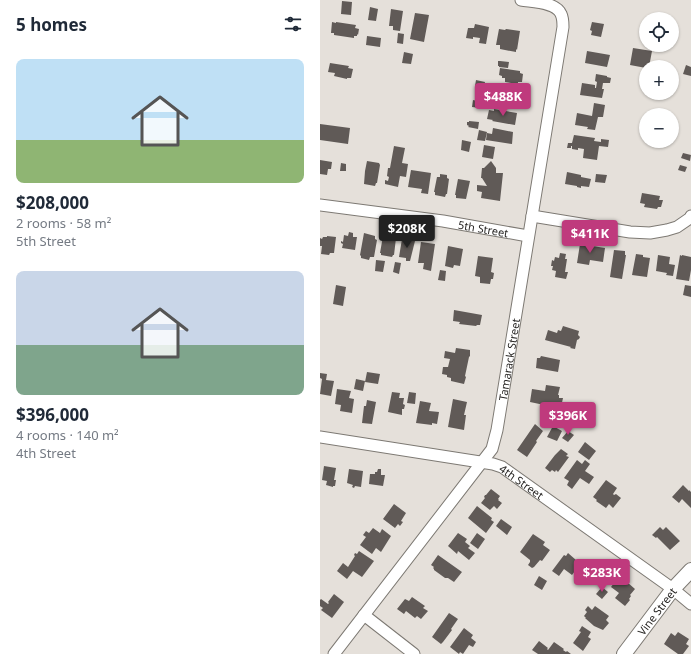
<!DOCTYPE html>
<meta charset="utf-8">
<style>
:root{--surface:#fff;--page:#f6f6f7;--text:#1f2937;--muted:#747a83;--accent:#bf3a7d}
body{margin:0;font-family:"Noto Sans",sans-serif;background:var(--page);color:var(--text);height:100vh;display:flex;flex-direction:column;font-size:15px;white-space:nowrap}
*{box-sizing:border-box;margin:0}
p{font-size:13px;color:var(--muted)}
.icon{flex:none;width:22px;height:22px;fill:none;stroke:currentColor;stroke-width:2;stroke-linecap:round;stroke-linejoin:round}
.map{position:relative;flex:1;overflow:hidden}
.panel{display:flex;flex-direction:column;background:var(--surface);width:320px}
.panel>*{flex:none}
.controls{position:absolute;left:319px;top:12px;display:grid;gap:8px}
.controls a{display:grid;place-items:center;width:40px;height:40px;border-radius:50%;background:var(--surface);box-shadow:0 1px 3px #0004;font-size:20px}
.price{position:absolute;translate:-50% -34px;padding:0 9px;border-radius:4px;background:var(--accent);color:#fff;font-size:13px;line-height:26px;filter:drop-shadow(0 1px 2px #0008)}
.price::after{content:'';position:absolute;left:50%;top:24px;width:12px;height:9px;margin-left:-6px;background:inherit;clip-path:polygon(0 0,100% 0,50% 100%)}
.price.on{background:#222;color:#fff}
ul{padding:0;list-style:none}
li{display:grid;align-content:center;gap:8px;height:212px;padding:0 16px}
li span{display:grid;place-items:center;height:124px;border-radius:8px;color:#555}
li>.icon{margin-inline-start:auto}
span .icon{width:72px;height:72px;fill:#fffc;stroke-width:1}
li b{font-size:17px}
h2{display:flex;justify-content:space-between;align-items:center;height:48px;padding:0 16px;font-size:17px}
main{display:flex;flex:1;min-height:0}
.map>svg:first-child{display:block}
.building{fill:#605a57}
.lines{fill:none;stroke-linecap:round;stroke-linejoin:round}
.minor-casing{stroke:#7d7973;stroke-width:13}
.tertiary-casing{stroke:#7d7973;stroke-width:16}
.minor{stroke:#fff;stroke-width:11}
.tertiary{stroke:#fff;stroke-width:14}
.labels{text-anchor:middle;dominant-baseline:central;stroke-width:4;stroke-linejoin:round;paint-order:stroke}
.street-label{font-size:11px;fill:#272523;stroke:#fff}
</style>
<main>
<section class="panel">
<h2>5 homes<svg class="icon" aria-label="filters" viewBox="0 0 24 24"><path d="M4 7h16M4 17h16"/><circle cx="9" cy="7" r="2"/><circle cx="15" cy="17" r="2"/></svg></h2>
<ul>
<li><span style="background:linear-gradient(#bfe0f5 65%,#8fb573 0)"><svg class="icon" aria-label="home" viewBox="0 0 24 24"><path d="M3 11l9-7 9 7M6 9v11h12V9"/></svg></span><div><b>$208,000</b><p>2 rooms · 58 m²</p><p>5th Street</p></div></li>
<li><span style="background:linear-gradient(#c9d6e8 60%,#7fa58c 0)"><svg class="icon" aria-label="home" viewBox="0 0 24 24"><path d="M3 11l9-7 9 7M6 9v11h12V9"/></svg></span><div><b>$396,000</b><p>4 rooms · 140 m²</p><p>4th Street</p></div></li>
</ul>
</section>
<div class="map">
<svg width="371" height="654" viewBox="0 0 371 654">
<rect width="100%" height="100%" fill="#e5e0da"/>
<path class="building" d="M22,1L32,2L31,15L21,14Z
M50,7L58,9L56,21L48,20Z
M71,9L83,11L80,31L73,30V26H69Z
M95,13L109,15L104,42L90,39Z
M12,22L16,23V22L36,25L35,28L39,29L38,35L37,34V36H34V38L14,35V33H11Z
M272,22L284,24L281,37L271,35L272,31L270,30Z
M155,24L169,27L166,44L159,43L160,38L153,37V39L146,38L148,28H154Z
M179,29L185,30L186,29L200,31L197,50L196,49V52L180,49V45H176Z
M78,33L84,34L83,44L77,43Z
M47,36L61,38L60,47L46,45Z
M313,48L332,51L329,67L326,68L310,65Z
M267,51L290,55L287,67L265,63Z
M84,52L93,54L91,64L82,63Z
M178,61H180L189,62L188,68L179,67V66H178Z
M10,63L29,66L28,68L33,69L31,78H27V79L14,76L15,73L8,72Z
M366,65L371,67V76L363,74Z
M180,68L200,71V73L203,74L202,82H198V84L185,82V78H182V76L179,75Z
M276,74L287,76V77L291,78L290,83H283L282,89H284L282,98L260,95L262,83L275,85V88H276L277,82L275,81Z
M156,80L165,82L164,87L155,86Z
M183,90L197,92L196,94H200L198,103L195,102V103L178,101L180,94H182Z
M153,100L162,102L161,108L152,107Z
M274,103L285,105L283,117H278L275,130L267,129L268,127L255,125L257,113L272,116Z
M174,109L197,113L195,125L172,121L173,120L167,119L169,110L174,111Z
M149,121L159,122L158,129L148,127L149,126L147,125V122H149Z
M0,124L30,128L28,144L0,140Z
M173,128L193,132L192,144L166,140L167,133L172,134Z
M159,130L167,132L165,141L157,140Z
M254,135L275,138L274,141L281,142V139L289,140L288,147L279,146L277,160L263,158L264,149L258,148V150L252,149V146H251V148H247L248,143H252Z
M142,140L151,142L149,152L141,150Z
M164,145L175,147L173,159L162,157Z
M74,146L85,148L82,163L88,164L86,177L80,176L78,187L65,184V180L68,181L69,177L67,176L68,168H70Z
M363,153L371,155L370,161L361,158Z
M0,160L12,162L11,169H8L7,175L0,174Z
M47,161L59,163L60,165L57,183H56L55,186L44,184L45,171Z
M171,161L176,168V173H183L180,201L161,198L162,192L157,191V185L167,186L162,178H161L162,168H164Z
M21,163L26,164V171H20Z
M360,165L367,167L365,172L358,170Z
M91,170L111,173L108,194L101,193L102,189L88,187Z
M247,172L261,175V177L271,179L269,187L261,186V188L257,187V186L245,184Z
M120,174L127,175V178L129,179L127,194H126L125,197L115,195V192H114L117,177H120Z
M276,174L287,175L285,183L275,182Z
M138,179L150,181L146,199L136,198V195H135Z
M322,193L340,196L339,200H343L341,207H338L337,209L324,207L325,204L320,203Z
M29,232L33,233V237H37L35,250L22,248L23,244L21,243V241L23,242L24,235L28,236Z
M44,233L55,236V239L57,240L54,257H50L49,260L41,258V256L40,255Z
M7,236L16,237L14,253H10L9,255L1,254L2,246H0V238L2,239L3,237H7Z
M63,236L76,238L74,255H73L72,257L61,255V253H60Z
M82,239L95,241L90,261H86V258L79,257Z
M101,242L115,244L111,271L103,269L104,263H98Z
M260,244L285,248L283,262L270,260L269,265L257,263Z
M128,246L143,249L140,266L134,265L133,268L125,266Z
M294,250L305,251V255H306L302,279L290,277Z
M240,253L246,254L245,259H247L245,272H248L246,279L235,277L236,271L232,270L233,266H231L232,260L234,261L235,257L239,258Z
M316,254L323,255V257L330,258L327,277L312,275Z
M338,255L350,257L349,264L355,265L353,276L346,275L347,273L336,271Z
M360,255L362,256V255L371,257V270L369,281L356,279Z
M158,256L173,258L171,272L174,273L173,279H171L170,284L160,283V277L155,276Z
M56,260L65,261L63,272L55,271Z
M75,262L81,263L79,274L73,272Z
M120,270L126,271L125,281L118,280Z
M16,285L26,287L23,306L13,304Z
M365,285L371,286V297L363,295Z
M134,310L162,315L160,325H157L156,326L139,324L140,322L133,321Z
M243,326L259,331L258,335L260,337L259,339L257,340L255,349L250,348L251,347L225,340L228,330L237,333L238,330L241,331Z
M136,348L150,350V356L149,357L145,376L146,377L144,384L131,381V378L127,377V375L122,374L123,367H128L130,359L124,358L125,351L135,353Z
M221,356L240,360L238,372L216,368L217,358H220Z
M47,372L60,374L58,384L45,382Z
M0,373L7,374L6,380L14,381L11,396L0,394L2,379L0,378Z
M36,379L45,381L43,391L34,389Z
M226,385L240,387L238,395H239V398H243L240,412L236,411V413L228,412L229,406L210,402L212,389L225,391Z
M17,389L31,391L29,398L34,399L32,413L20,411L21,405L15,404Z
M72,392L80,393L79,398H84L83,404L85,405L84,409H82V415L68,412Z
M89,392L96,393L95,404L87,403Z
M133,399L147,402L144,415H146L144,430L128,427Z
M47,400L56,402L52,424L42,423L44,406H46Z
M100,401L111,403L109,411L119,412L117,424L112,423V425L96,423Z
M215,424L223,431L216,441L217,442L207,457L197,450Z
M233,426L242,431L237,441L227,437Z
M248,431L254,435L248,442L242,438Z
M265,442L276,451L269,460L258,452Z
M241,449L248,454L246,456L249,457L238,472L236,470L235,472L232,470L230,472L225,468L235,455Z
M257,460L262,464L265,460L270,464L265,471L274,477L269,484L260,478L252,489L247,485L249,481L244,478Z
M4,466L16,468L14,480H16L15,486H13V487L6,485L7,481L2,480Z
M29,469L43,471L41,487L35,486L34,488L32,487L33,485L27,483Z
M58,469H61V475H65L63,486L49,484L50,474H55V472H57Z
M286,480L297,488L293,494L294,495L296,494L301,498L293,508L289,504L286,508L276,501L277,500L273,497Z
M363,485L369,491V490L371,492V508L362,499L359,503L352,497Z
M171,489L180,496L178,499H179L178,500L182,503L177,509L174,506L170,510L161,503L165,498L164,497L165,495H166Z
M74,504L86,513L81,521L83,522L80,526L78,524L75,528L63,519Z
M157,506L172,518L171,520L174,522L166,533L148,518Z
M181,519L192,527L187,535L176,526Z
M340,527L343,530L346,527L360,541L350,550L337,537L336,538L332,535Z
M53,528L60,533L62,529L71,536L61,552L56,548L52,554L40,545L46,537L43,535L46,531L49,533Z
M138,533L147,539L145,542L150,546L148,548L155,553L149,560L138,551L137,554L128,546Z
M157,533L165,539L158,549L150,543Z
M213,534L225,542L223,545L230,550L222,561L220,560L214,567L212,568L208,565L210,562V560L200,552Z
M39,551L54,561L42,577L33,571L27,579L17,571L23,563L28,567L35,556L34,555L35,553L37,554Z
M248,553L256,560L254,563L256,564L255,565L258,567L252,575L244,569L239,576L232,571L244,555L246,556Z
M118,555L142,572L134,582L128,578H125L114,570V569L113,568L114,567L111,565Z
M219,576L227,581L222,590L214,585Z
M297,579L305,585L307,582L315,589L310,595L311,596L309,599L310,600L305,606L295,598L299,593L291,587Z
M282,587L288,592L282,599L276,594Z
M14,594L24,602L12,618L1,610L3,608L0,606V600L1,599L8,604L9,603L8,602Z
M92,597L105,606L103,608L108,611L101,619L97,616L95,618L86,611L84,614L77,609L85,599L89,601Z
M268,606L272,610L275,606L289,616L286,620L289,623L283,630L274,626L265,618H266L264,616L267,612L265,610Z
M129,613L138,619L131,629L132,630L123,642L121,644L112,637Z
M262,626L271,632L268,637L271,639L263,651L253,643L261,632L259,631Z
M144,628L153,635L151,638L156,642L153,647L149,645L143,654L140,652L139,654L130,647Z
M358,632L369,639L366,644L369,646L363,654H358L344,644L351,633L355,636Z
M219,641L228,648L227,649L228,650L234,642L244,649L243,650L246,652L247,651L251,654H218L212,650Z"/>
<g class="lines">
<defs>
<g id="minor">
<path id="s1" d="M0,205L123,221L208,236"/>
<path d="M212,216L310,232L330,233L347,230L357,227L370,218L371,216"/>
<path id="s2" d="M0,437L173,464L182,467L353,589L371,604"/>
<path d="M44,615L94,654"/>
<path id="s3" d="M14,654L172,449L177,430L243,27C243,23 243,18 241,14C236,2 213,2 201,0"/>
</g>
<g id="tertiary">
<path id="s4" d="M304,654L353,589L371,570"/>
</g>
</defs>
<use href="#minor" class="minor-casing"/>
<use href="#tertiary" class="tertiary-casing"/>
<use href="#minor" class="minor"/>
<use href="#tertiary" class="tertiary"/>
</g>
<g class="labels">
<g class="street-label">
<text stroke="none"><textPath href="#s1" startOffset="165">5th Street</textPath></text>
<text stroke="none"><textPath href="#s3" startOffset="350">Tamarack Street</textPath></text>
<text stroke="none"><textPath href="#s2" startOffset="209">4th Street</textPath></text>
<text stroke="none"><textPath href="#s4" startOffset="54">Vine Street</textPath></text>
</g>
</g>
</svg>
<div class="controls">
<a><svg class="icon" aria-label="locate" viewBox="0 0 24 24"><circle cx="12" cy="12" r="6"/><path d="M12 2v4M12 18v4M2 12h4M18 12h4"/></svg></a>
<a>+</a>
<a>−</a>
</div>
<b class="price" style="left:183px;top:117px">$488K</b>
<b class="price on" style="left:87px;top:249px">$208K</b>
<b class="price" style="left:270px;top:254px">$411K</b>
<b class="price" style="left:248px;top:436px">$396K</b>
<b class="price" style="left:282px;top:593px">$283K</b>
</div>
</main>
